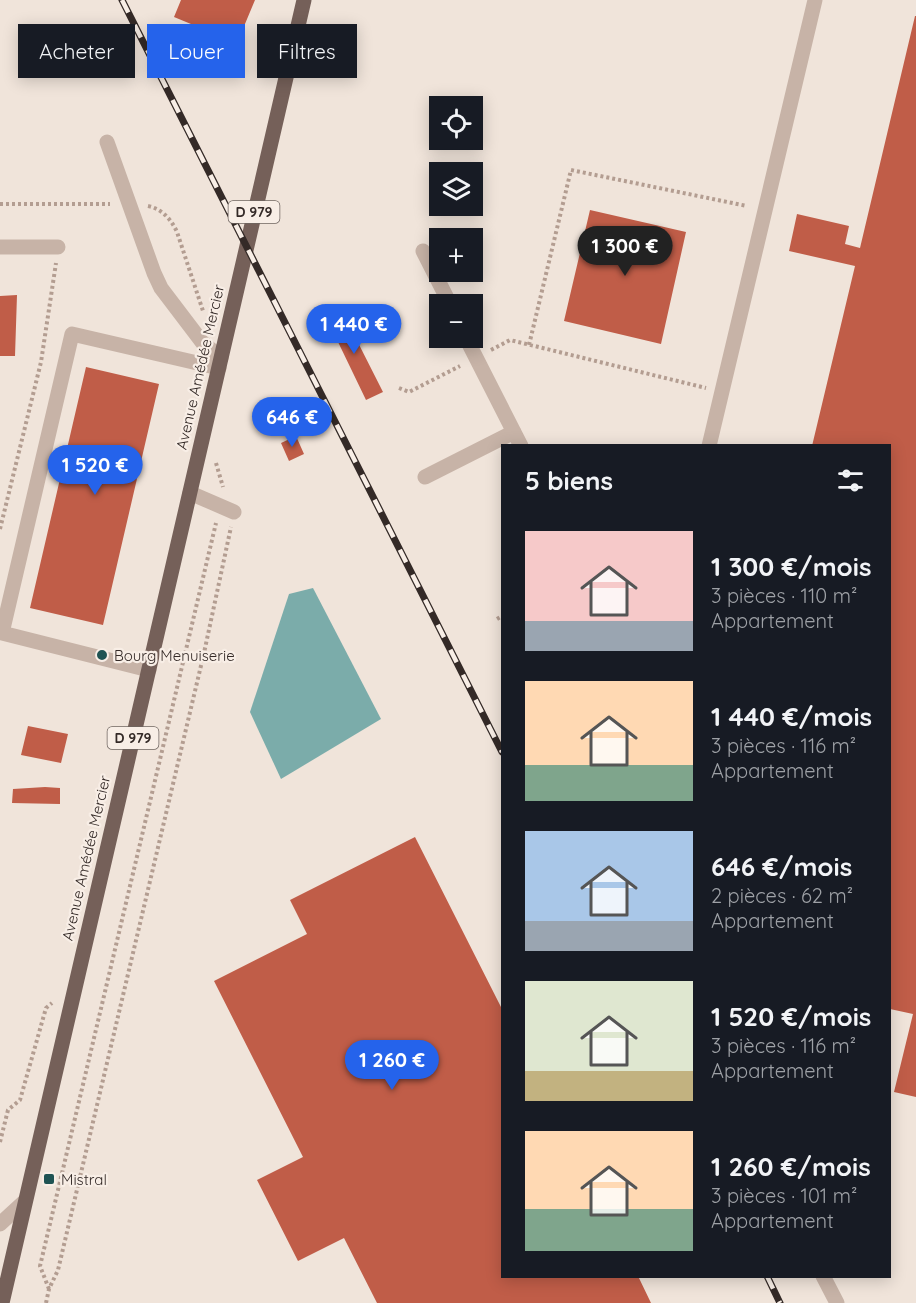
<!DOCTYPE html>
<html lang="fr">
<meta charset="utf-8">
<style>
:root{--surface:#171b24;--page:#242831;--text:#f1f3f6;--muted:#9ea1a6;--accent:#2563eb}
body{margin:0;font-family:Quicksand,sans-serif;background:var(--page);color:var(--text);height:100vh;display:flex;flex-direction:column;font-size:22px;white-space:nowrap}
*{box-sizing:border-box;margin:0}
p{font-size:20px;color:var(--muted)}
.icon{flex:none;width:33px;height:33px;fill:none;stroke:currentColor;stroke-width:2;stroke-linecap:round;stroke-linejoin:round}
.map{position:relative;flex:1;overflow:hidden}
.drawer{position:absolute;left:501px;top:444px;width:390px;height:834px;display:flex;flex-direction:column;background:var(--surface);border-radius:0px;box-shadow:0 3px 15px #0003}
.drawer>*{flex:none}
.guide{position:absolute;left:18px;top:24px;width:393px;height:54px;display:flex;gap:12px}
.tools{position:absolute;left:429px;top:96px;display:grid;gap:12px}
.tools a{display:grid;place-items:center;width:54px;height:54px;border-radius:0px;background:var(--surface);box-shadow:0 3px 15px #0003;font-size:30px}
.price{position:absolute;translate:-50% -51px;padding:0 14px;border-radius:21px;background:var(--accent);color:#fff;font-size:20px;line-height:39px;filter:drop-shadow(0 2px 3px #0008)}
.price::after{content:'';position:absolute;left:50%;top:36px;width:18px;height:14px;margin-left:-9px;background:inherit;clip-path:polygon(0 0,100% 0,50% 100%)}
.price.current{background:#222;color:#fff}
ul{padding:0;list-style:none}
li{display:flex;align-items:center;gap:18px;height:150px;padding:0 24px}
li span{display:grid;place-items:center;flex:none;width:168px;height:120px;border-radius:0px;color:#555}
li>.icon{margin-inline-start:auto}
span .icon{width:72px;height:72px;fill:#fffc;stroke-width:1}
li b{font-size:26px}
h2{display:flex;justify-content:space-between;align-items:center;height:72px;padding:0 24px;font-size:26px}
.tag{padding:0 21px;border-radius:0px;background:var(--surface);box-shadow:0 3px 15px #0003;font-size:21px;line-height:54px}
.tag.current{background:var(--accent);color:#fff}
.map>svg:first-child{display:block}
.water{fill:#7bacaa}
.building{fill:#c05d48}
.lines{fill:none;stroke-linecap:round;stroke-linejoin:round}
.path{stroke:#b39d91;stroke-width:4;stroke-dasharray:3 3;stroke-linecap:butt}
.minor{stroke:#c7b3a7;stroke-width:15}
.major{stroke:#756059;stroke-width:15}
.rail-casing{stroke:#342a27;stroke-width:7}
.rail{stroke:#f8eee6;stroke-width:4.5;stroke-dasharray:14;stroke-linecap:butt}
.poi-dot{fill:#1f5353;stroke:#f8eee6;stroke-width:2}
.labels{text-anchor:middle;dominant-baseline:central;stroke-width:4.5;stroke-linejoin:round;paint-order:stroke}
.shield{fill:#f8eee6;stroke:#6f6560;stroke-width:1.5}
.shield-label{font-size:14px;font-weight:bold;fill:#342a27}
.street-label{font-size:15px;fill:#342a27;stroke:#f8eee6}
.poi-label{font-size:15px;fill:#342a27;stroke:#f8eee6;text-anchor:start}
</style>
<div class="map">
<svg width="916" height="1303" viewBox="0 0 916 1303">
<rect width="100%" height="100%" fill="#f0e4da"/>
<path class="water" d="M313,588L381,719L281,779L250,712L289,594Z"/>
<path class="building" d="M181,0H255L237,43L174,17Z
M915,16H916V1097L894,1092L913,1014L890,1009V446H812L855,266L789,251L797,214L849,226L845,244L860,248Z
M590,210L686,232L661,344L564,321Z
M17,295L15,356H0V296Z
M341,309L383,392L366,400L326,317Z
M86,367L159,384L103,625L30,608Z
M296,436L304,454L289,461L281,443Z
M28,726L68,734L61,763L21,755Z
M45,787L60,788V804L12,803L13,789Z
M415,837L502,1009V1276H638L651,1303H377L344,1238L298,1261L257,1180L303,1157L214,981L307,934L290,900Z"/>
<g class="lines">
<path class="path" d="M0,204H110
M148,206C162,209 171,219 177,232L203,311
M529,345L571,170L747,206
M491,350L510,340L706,388
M399,388L409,392L460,366
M216,463L223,487
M0,529L41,362L56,263
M497,619L502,616
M0,1142L8,1110L20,1100L46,1008L52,1003
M49,1289L40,1266L216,523
M46,1303L49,1289L58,1270L204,653L231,527"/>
<path class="minor" d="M107,142L154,273L161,288L202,342L221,358
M0,247H58
M423,251L450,304
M466,338L521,446
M709,446L815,0
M425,477L514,432
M190,493L234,512
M149,670L2,633L72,334L219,368
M0,1224L25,1201
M823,1276L837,1303"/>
<path class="major" d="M2,1303L304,0"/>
<defs>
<path id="rail" d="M122,0L502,752
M767,1276L780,1303"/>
</defs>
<use href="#rail" class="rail-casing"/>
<use href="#rail" class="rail"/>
</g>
<g class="poi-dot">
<circle cx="102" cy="655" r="6"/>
<rect x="43" y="1173" width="12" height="12" rx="3"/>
</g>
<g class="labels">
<g class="shield">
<rect x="228.5" y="201" width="51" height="22" rx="4.5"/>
<rect x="107.5" y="727" width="51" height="22" rx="4.5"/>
</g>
<g class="shield-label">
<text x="254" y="212">D 979</text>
<text x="133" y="738">D 979</text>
</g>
<g class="street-label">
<text transform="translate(200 367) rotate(-77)">Avenue Amédée Mercier</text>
<text transform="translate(86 858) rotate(-77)">Avenue Amédée Mercier</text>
</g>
<g class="poi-label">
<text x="114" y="655">Bourg Menuiserie</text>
<text x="61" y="1179">Mistral</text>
</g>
</g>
</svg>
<div class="tools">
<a><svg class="icon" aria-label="locate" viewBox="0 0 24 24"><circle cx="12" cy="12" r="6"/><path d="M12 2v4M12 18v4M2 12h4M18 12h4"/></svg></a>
<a><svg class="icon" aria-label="layers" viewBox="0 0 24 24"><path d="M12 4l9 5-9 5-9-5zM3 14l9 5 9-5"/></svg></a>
<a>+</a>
<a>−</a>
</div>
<b class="price current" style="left:625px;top:277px">1 300 €</b>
<b class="price" style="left:354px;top:355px">1 440 €</b>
<b class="price" style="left:292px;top:448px">646 €</b>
<b class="price" style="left:95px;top:496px">1 520 €</b>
<b class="price" style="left:392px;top:1091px">1 260 €</b>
<div class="guide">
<a class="tag">Acheter</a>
<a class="tag current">Louer</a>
<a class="tag">Filtres</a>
</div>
<section class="drawer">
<h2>5 biens<svg class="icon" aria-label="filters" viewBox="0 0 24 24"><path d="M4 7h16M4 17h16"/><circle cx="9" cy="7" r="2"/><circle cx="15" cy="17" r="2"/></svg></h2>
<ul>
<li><span style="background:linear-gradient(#f6c9c9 75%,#9aa5b1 0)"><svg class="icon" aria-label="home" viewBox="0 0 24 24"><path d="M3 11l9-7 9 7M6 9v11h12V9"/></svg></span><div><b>1 300 €/mois</b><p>3 pièces · 110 m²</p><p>Appartement</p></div></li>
<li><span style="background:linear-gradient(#ffd9b3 70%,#7fa58c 0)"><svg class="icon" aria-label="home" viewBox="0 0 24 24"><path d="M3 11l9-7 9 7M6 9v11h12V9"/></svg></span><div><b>1 440 €/mois</b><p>3 pièces · 116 m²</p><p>Appartement</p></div></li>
<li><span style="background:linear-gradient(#a9c7e8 75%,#9aa5b1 0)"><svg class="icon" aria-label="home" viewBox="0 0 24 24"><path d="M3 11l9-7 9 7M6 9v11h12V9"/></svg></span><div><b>646 €/mois</b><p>2 pièces · 62 m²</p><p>Appartement</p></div></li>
<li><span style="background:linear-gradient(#dfe7d0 75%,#c2b280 0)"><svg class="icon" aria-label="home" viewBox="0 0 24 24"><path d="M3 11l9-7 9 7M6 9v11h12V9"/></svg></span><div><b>1 520 €/mois</b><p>3 pièces · 116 m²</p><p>Appartement</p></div></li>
<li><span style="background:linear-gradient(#ffd9b3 65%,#7fa58c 0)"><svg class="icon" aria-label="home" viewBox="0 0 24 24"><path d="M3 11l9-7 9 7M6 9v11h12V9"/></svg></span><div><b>1 260 €/mois</b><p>3 pièces · 101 m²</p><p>Appartement</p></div></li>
</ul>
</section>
</div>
